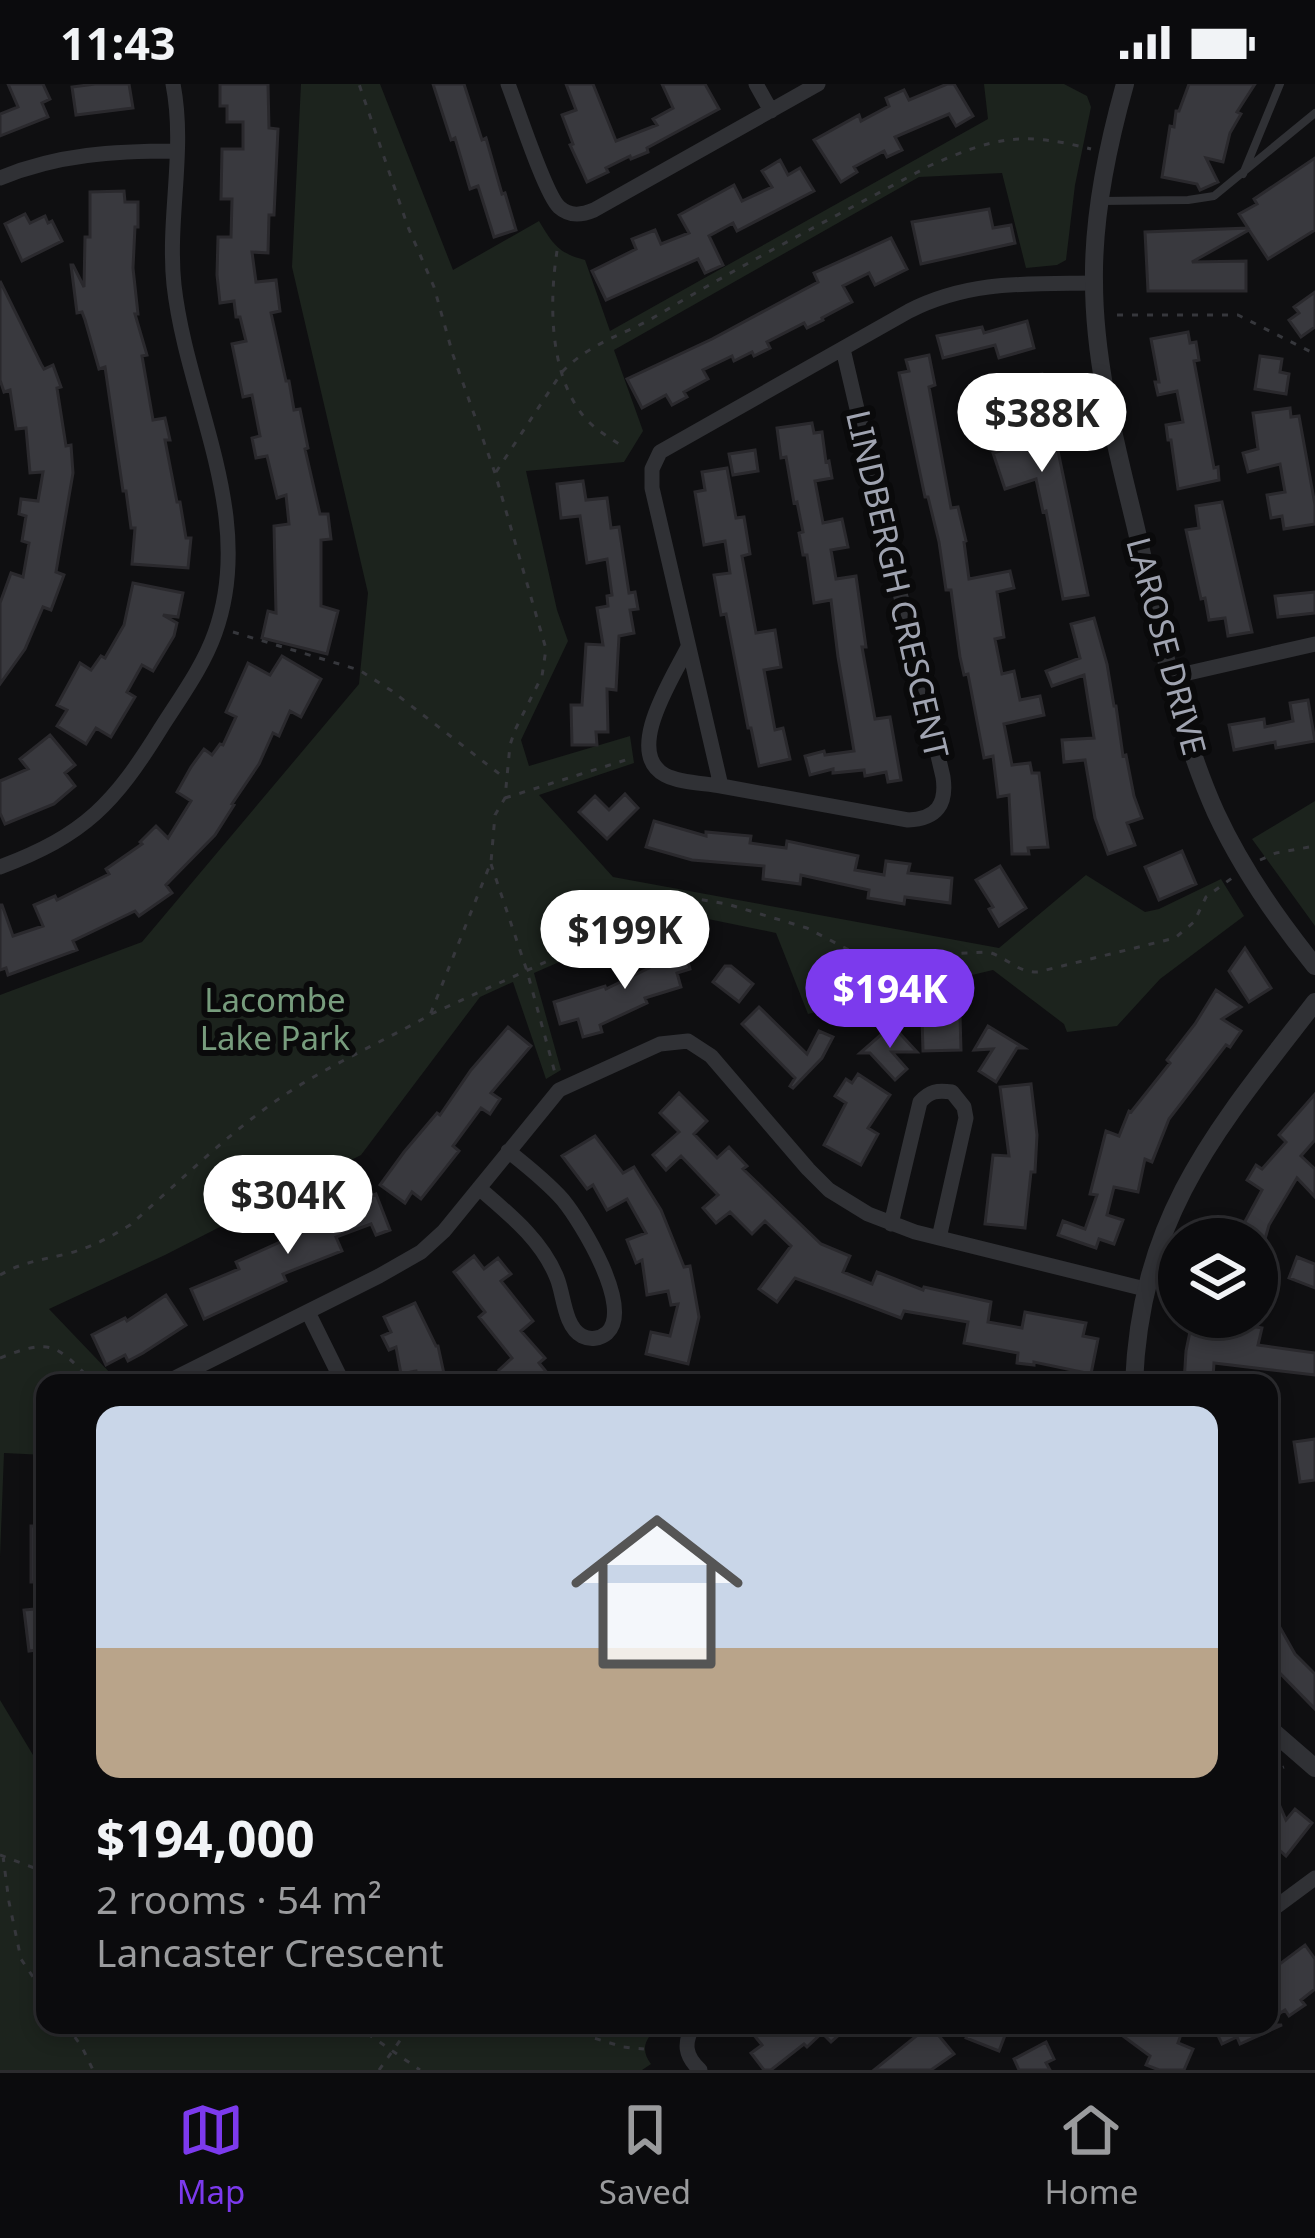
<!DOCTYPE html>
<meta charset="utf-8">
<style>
:root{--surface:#0b0b0d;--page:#19191b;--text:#f1f3f6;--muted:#9a9b9d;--line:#2b2b2e;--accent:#7c3aed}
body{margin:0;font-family:"Noto Sans",sans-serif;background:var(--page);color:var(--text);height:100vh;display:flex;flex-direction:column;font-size:45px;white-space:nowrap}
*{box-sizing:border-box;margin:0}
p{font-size:39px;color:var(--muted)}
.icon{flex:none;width:66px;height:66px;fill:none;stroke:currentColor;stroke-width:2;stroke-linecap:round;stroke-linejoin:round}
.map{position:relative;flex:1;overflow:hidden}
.sheet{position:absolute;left:36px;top:1290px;width:1242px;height:660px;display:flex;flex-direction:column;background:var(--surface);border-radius:24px;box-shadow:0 6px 18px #0003,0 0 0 3px var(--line)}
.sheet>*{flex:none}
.controls{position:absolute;left:1158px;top:1134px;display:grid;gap:24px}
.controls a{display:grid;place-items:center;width:120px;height:120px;border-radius:50%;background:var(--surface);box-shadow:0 6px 18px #0003,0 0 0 3px var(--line);font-size:60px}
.price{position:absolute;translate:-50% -102px;padding:0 27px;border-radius:42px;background:#fff;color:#222;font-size:39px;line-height:78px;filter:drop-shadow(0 3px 6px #0008)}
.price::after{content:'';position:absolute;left:50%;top:72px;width:36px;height:27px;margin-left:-18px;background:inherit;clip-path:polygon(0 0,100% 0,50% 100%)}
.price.on{background:var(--accent);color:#fff}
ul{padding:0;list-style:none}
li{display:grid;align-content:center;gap:24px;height:636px;padding:0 60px}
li+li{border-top:3px solid var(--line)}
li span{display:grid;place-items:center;height:372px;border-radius:24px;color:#555}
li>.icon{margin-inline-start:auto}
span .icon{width:216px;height:216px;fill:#fffc;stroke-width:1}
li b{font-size:51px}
.status{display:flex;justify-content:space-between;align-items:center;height:84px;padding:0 60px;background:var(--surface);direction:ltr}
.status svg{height:33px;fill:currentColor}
.menu{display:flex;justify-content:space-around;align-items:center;height:168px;border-top:3px solid var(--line);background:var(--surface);font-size:33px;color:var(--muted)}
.menu a{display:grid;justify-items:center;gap:6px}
.menu .on{color:var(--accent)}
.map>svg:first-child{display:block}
.green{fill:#1c231d}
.building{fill:#39393e;stroke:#2a292d;stroke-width:3}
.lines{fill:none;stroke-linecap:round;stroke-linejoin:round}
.path{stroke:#36373c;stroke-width:3;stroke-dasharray:6 9;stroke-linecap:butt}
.service{stroke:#303135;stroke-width:8}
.minor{stroke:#303135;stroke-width:15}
.tertiary{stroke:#303135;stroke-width:18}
.labels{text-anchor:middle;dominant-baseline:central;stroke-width:12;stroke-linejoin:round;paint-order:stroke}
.street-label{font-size:33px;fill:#a0a4b1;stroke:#0a0a0b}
.park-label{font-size:33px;fill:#779c7d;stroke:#0a0a0b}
</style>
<div class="status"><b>11:43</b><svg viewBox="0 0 49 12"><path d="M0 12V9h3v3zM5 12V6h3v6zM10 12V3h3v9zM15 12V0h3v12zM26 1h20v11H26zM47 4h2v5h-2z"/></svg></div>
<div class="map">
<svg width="1315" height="1986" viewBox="0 0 1315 1986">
<rect width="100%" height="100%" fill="#0f0f11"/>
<path class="green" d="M301,0H380L453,186L539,137C553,160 558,169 585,176L610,247L988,35L984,0H1064L1087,12L1091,23L1075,101L1066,176L1057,181L1026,184L1002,89L919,93L614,266L643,347L624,378L526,387L557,526L568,557L521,656L529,682L630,652L634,679L539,711L613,793L999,864L1086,791L1145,828L1159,825L1221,795L1244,832L1160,895L1117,942L1067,948L1064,940L993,886L808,930L776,849L674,828L534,889L561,986L546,995L513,898L480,913L361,1071L165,1171L49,1225L113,1292L116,1299H45V1371L4,1369L0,1473V911L142,858L359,600L368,509L292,183Z
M1315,717V842L1252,755Z
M0,1616L45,1691V1731L42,1734L45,1736V1941H655L659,1944C645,1953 640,1966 651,1980L642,1986H0Z"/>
<path class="building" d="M8,0H43L50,15L42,19L48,33L0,52V30L18,23Z
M95,0H129L133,24L76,31L72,3Z
M220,0H268L269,44L278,45L274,131H269L268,169L252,168L256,198L276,196L280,227L271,229L286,297H289L294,326L300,325L308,364L305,365L320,430H328L331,455L321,456V522L338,527L327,570L262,554L268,527L276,529L274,442L289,440L286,411L277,414L267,372L256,374L252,354L260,352L252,311L243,313L232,260L246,257L240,233H236L234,217L220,219L217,191L218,153H231L232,115H221L222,65H243V38H227V22H220Z
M433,0H464L482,56L486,54L502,110L505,109L516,146L494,153L478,102L470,105L455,54L451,56Z
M566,0H593L616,57L657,41L653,35L673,24L662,0H705L719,25L647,64L648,68L631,75L630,72L606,84L608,88L587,98L570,61L573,60L562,31L576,26Z
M947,0H954L973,32L956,42L949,30L895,53L902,66L887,73L884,67L854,83L857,88L841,98L814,56L859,31L861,37L889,22L886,14L904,6L909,16Z
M1189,0H1255L1237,28L1241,30L1230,49L1223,78L1206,74L1218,98L1200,106L1197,100L1162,93L1170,42L1174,43L1176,27H1179Z
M1315,74V146L1268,175L1249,146L1192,178L1246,177V207H1148L1145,148L1248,144L1239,130L1257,120L1254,115Z
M780,76L788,91L800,84L814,107L737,147L733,139L709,152L723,181L705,189L698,175L606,216L592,187L636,165L632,155L655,146L661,160L689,149L679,131L734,101L742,117L772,103L762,87Z
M124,107L125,118H138V143H135L133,184L138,230H135L147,271L142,272L153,336L165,334L170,356H165L177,418H180L186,454H191L188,484L132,480L135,444H131L126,407H123L105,283L99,285L85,236L82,228L77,229L71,181H73L84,203L85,153H90V108Z
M989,125L993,144L1011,141L1015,159L921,180L912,138Z
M25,130L30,139L45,132L48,139L52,137L62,157L22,177L5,140Z
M891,154L907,185L875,201L869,189L843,202L852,218L822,234L823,236L807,244L804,239L767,258L770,264L754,272L752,268L734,277L732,272L703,286L708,295L684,308L687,313L672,321L666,311L642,324L627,295L712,255L818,198L814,189Z
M0,197L41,280L44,285L53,281L61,303L57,304L66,362L71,361L73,389L56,488L64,491L51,526L43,523L25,565L0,600V519L11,489L23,493L29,459L22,457L26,432L19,430L21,415L38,417L43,388L30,389L26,344L16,345L10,306L4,308L0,296Z
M1315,208V243L1301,253L1289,236L1299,229L1294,223Z
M1027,237L1034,264L999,274L995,261L943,274L937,252L982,243L984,249Z
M1188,248L1190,259L1196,258L1199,276L1194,277L1214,384L1218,383L1219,396L1178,405L1171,356H1168L1166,341L1183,338L1177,307L1158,311L1155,298H1159L1151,255Z
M929,271L935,301L929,303L951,424L958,423L966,457L964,458L969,495L1010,487L1014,504L997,508L1004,553L995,555L1002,590L1014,587L1020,616L1040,612L1044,631L1004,640L1012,681L1030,679L1032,689H1039L1048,763L1028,764L1029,770H1012L1009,711L998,713L993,672L984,674L968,590L964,591L960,573L951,506H946L939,458L928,413H925L899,289L909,287L906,276Z
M1260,272L1282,275L1280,288L1289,290L1286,310L1255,305Z
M1042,290L1088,511L1063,515L1046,427L1043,428L1036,395L1005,405L993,369L1031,358L1021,309L983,316L980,300Z
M1290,324L1291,333L1299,332L1315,421V440L1284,445L1282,432L1271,434L1267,411L1285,408L1280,380L1248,388L1243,369L1258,365L1253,329Z
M812,339L814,349L822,348L826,378L829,377L832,394L815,397L823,439L842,435L848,463L831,466L836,495L856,492L866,563H862L875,635L890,633L901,696L888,698L886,688L865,692L864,686L833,689V685L810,691L805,672L824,667L825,671L854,667L838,573L831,516L814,519L807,471H803L799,449L803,448L797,418L794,419L786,373L781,374L777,344Z
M755,366L758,387L733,391L729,370Z
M727,384L736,434L744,433L750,470L742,472L756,549L775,546L781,583L764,586L775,646L783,644L790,675L759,682L751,644H748L726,530L721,531L714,491L730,489L725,457L704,461L695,408L705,406L702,388Z
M583,397L586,416L607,414L611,444L619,443L629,509L635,508L638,525L630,526L634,549L619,552L616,606L607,605L608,648H596L597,661H572L571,621H582L586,560L603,561L597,524L608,522L607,512L612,511L607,475L587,479L580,432L561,434L557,400Z
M1222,418L1252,548L1228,552L1225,534L1209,536L1205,514L1201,515L1186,446L1199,444L1196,422Z
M133,499L183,509L178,533L163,531L177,539L174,552L153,587L142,581L127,608L135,613L111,653L96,644L86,660L57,642L67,626L57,621L80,579L91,586L101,572L105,574L124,541Z
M1315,508V529L1278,533L1275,512Z
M1094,534L1107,580L1114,622H1116L1123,672L1126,671L1134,712L1142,734L1127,739L1135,761L1108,770L1095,734L1085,676L1064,678L1062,656L1094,654L1084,591L1052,602L1046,587L1080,574L1071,540Z
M282,572L321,595L301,633L290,627L279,652L273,649L259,680L232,720L234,721L215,751L166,801L172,809L139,832L135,827L73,857L77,866L8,891L6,884L0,886V821H2L13,852L43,842L34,821L55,812L57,816L109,790L106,785L142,760L140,758L156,742L168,754L191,717L177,708L191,683L204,665L212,671L220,660L223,661L236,633L226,628L248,579L270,591Z
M1308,616L1315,657L1276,664L1275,658L1234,666L1229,641L1264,635L1265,643L1293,637L1290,619Z
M50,651L75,681L65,689L75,702L54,720L5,740L0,729V697L28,685L20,675Z
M625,710L638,724L607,755L579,728L595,712L609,726Z
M654,737L706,752V748L751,752L750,759L786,764L787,757L858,772L855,786L884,791L886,777L910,780L908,789L952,794L950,819L905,813L904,820L868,814L869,806L801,791L800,800L763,795L764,782L692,776L646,763Z
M1182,767L1196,800L1159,816L1145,783Z
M1000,782L1026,824L999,842L989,825L993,823L976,796Z
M683,859L690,885L677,889L681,903L645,914L647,919L600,941L602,948L583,953L578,935L560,940L554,918L605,902L606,905L649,884L645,870Z
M1245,864L1271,904L1249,918L1229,887Z
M725,882H731L753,900L739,918L713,898Z
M1216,906L1241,923L1222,935L1241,947L1230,963L1226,961L1169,1035L1152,1078L1145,1075L1138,1108L1114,1103L1107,1131L1123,1136L1114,1160L1099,1155L1096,1164L1058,1151L1063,1137L1085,1145L1097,1111L1090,1110L1106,1047L1119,1052L1129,1027L1131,1028L1170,979L1167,976L1195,940Z
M759,923L807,970L819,947L833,953L822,974L793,1004L790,1002L795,994L742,940Z
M960,932L961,966L923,967L922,934Z
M892,941L917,968H892L907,985L895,996L870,969H860Z
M988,942L1024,964H1017L996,998L979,987L993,965L974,966Z
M508,943L531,962L491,1009L500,1015L490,1030L481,1024L453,1062L459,1067L421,1115L412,1108L405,1119L380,1101L404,1068L437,1029L440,1031L471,986Z
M858,990L890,1011L868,1044L878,1050L861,1081L824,1061L846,1019L835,1012L846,995L852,999Z
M1031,1000L1037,1051L1035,1088H1031L1025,1144L985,1140L993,1071L1009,1072L1000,1003Z
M679,1009L707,1037L694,1050L717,1074L729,1063L747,1082L743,1085L821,1160L850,1172L843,1188L872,1200L877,1188L923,1206L924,1203L991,1218L988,1238L1022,1244L1025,1228L1086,1239L1083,1252L1098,1255L1091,1290L1034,1278V1281L1017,1279L1018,1269L964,1259L968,1238L904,1227L901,1234L795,1194L777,1218L759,1205L791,1162L765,1137L752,1150L730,1128L716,1139L703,1124L718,1111L681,1072L666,1086L653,1071L679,1048L660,1029Z
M1315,1010V1056L1301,1072L1315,1085V1113L1297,1094L1269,1141L1265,1155H1217L1227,1135L1242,1143L1262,1106L1247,1096L1256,1081L1262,1085L1286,1058L1279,1051Z
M595,1052L623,1089L634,1083L661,1126L684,1183L690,1182L699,1233L688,1280L646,1270L651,1248L670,1252L678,1220L671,1221L668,1207L647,1211L642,1176L636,1179L627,1156L646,1149L627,1115L607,1126L593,1101L587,1105L562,1072Z
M376,1110L390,1146L376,1151L371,1140L336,1153L342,1167L283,1190L286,1197L204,1235L191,1205L239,1185L236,1178L291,1153L290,1150L338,1131L336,1125Z
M474,1172L484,1185L498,1174L511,1190L501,1197L533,1237L521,1247L545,1274L539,1279L549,1291L540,1299H511L499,1286L512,1274L479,1233L485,1228L454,1188Z
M1297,1173L1315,1180V1204L1289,1194Z
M166,1211L186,1241L143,1269L128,1277L125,1271L106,1281L92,1251L125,1234L127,1237Z
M415,1219L436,1262H438L446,1299H419L416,1287L401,1290L396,1263L389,1266L382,1252L391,1248L384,1233Z
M1193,1233H1220L1219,1236L1262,1244L1258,1261L1315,1269V1291L1214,1279L1213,1294L1208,1293V1299H1184L1186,1267Z
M1315,1355V1396L1300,1398L1294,1358Z
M31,1442H45L44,1498H31Z
M45,1524V1565L29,1567L24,1526Z
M1269,1524L1295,1570L1315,1590V1625L1270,1579Z
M1269,1697L1286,1736L1295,1725L1312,1739L1286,1772L1277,1764L1269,1776Z
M1305,1861L1315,1875V1905L1301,1916L1305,1921L1289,1932L1285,1926L1269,1936V1888Z
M764,1941H850L831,1958L822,1949L807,1963L804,1960L771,1986H764L751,1969L762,1961L753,1950Z
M930,1941L954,1970L931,1986H874Z
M971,1941H1009L999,1967L966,1954Z
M1108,1941H1172L1183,1945L1178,1959L1193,1965L1184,1986H1159L1146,1981L1150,1972Z
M1213,1941H1282L1240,1960L1237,1953L1222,1960Z
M1046,1958L1054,1975L1046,1979L1050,1986H1019L1014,1975Z"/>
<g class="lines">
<path class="path" d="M557,167C549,219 549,293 586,335C597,347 612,355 625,364
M1117,231H1238L1315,270
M496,388L562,288C592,257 623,252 658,231C746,178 838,131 929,82C995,53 1021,47 1091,65
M233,548L359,586L392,607L506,695
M505,714L632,674
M1260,776L1276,769L1315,762
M491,780L527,887L555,989
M431,930L550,876L613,831L637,820L685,813L727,820L807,844L849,866L875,873L988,868C1007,873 1017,889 1038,888L1175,854L1194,838L1206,813L1232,794
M0,1191C22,1178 42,1176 66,1170C90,1164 109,1154 130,1141C186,1092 241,1036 305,998C345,974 389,954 430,931L491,778L495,731L505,714L510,661L515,646L542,592L546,565L495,389L453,271L434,203L408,143L359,0
M0,1274C53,1253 56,1261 94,1299
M1269,1689L1284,1683
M0,1771L45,1788
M3,1772L9,1818L21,1875L45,1911
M66,1941L82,1963L93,1986
M355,1941L420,1986
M552,1941L623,1963L644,1965
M379,1986L411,1941"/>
<path class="service" d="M1243,90L1280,0
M1101,117L1188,116L1214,112L1315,29"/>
<path class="minor" d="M508,0C517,23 545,110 559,123C570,133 582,131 594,126L818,0
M756,0L771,27
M0,94C58,70 115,67 176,67
M688,563C674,592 623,668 665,691C680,699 704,699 721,702L652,404V385L660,368L909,227C970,196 1028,200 1094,199
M1171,593L1315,560
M721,702L908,736C937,735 947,720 943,693L843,265
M0,783C85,751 114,720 161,644C180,614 203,583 215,549C257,432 187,317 174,201C167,134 186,66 173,0
M479,1104C509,1130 542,1156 557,1194C564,1211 564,1242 582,1252C590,1256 600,1255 607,1249C634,1224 581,1138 563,1116C547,1098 527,1082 508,1067
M891,1140L920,1018C930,1007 937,1006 952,1008L964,1023L966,1034L939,1154
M308,1228L343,1299
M165,1299L379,1192L421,1168L444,1147L559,1006L660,960L688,957L711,972L808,1085L829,1106L868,1130L915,1148L1145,1205
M1269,1828L1315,1794
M694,1941C683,1959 685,1972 700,1986"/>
<path class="tertiary" d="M1125,0C1107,64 1093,131 1094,197C1094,280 1116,361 1135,440C1158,537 1175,638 1216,729C1242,785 1276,834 1315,882
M1134,1299C1141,1130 1217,1045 1315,918
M1269,1644L1315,1684"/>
</g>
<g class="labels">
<g class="street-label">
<text transform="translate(898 500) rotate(77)">LINDBERGH CRESCENT</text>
<text transform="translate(1167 562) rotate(75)">LAROSE DRIVE</text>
</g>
<g class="park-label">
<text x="275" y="915">Lacombe<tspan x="275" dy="38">Lake Park</tspan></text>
</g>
</g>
</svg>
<div class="controls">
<a><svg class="icon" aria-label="layers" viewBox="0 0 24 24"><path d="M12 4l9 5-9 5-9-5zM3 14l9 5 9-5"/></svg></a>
</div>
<b class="price" style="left:1042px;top:391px">$388K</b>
<b class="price" style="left:625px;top:908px">$199K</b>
<b class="price on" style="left:890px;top:967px">$194K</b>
<b class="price" style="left:288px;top:1173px">$304K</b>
<section class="sheet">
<ul>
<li><span style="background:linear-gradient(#c9d6e8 65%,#b9a48a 0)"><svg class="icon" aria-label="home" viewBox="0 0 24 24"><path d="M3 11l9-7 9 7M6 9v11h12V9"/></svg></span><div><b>$194,000</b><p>2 rooms · 54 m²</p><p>Lancaster Crescent</p></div></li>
</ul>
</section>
</div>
<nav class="menu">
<a class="on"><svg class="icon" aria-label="map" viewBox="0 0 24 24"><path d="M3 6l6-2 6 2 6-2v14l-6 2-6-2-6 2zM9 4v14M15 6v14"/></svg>Map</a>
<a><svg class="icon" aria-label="saved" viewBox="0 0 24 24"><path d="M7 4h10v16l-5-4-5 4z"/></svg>Saved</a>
<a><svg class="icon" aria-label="home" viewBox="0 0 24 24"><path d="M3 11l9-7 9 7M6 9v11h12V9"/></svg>Home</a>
</nav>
